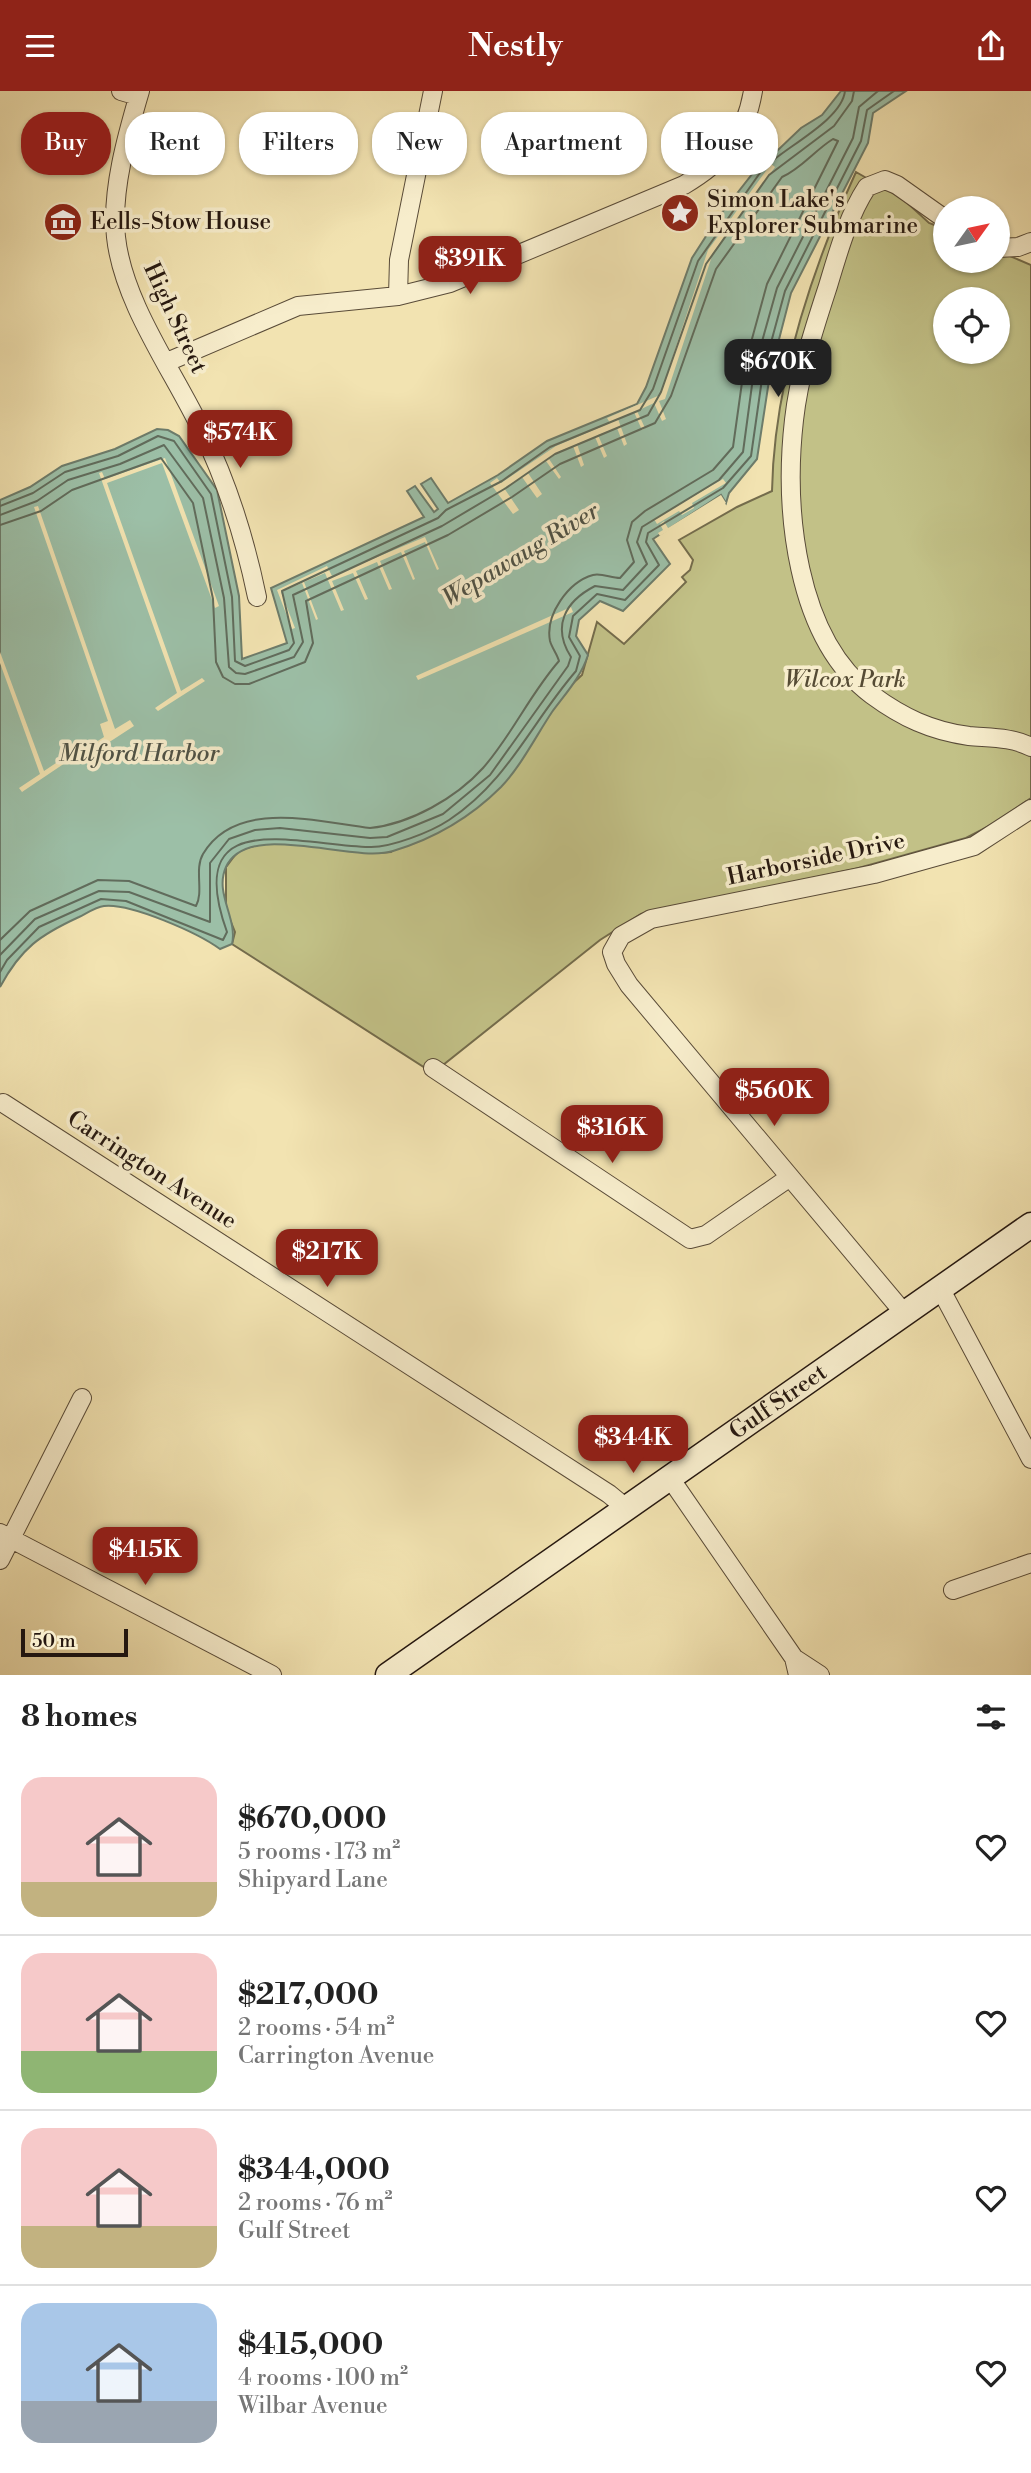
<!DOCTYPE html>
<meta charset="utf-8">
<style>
:root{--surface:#fff;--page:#f2f2f2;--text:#222;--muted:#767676;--line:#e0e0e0;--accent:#8f2418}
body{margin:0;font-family:"Libre Bodoni",serif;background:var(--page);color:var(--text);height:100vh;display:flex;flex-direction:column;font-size:26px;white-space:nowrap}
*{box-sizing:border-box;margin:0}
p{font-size:23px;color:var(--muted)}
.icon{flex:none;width:38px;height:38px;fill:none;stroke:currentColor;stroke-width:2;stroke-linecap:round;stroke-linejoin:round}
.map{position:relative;height:1584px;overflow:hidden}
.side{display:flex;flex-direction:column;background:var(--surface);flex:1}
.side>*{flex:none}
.top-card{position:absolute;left:21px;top:21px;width:990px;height:63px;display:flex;gap:14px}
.needle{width:46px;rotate:57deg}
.buttons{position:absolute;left:933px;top:105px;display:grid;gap:14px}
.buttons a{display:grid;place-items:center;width:77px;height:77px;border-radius:50%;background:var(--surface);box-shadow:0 2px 5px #0004;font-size:35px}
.scale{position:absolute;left:21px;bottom:18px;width:107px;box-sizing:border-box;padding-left:7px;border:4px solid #261810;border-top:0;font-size:19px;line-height:24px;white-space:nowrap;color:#261810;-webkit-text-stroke:5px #f7edcc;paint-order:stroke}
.price{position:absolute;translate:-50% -60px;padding:0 16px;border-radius:14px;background:var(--accent);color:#fff;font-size:23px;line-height:46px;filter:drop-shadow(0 2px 4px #0008)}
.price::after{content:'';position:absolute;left:50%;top:42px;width:21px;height:16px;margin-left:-10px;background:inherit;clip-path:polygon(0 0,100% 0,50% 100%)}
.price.current{background:#222;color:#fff}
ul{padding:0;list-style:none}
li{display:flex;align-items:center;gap:21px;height:175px;padding:0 21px}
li+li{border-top:2px solid var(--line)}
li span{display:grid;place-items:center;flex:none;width:196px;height:140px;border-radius:21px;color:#555}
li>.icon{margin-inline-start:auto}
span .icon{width:84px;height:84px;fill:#fffc;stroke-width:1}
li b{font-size:30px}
h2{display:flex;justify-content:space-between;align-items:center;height:84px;padding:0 21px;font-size:30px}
.tag{padding:0 24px;border-radius:28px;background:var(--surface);box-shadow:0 2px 5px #0004;font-size:24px;line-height:63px}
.tag.current{background:var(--accent);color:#fff}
header{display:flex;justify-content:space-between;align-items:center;height:91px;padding:0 21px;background:var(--accent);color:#fff;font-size:32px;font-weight:800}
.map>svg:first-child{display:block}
.green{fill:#c2c187;stroke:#746c4c;stroke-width:2;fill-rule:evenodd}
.water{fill:#9cbfa7;stroke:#6d7c6b;stroke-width:2}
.pier{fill:#f2e3b1}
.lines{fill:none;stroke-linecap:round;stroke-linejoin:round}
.shore{stroke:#616c5c;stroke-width:2}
.street-casing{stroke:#594b38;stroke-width:20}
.secondary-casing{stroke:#261810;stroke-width:27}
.street{stroke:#f7edcc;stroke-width:18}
.secondary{stroke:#f7edcc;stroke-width:24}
.labels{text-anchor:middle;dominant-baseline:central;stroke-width:7;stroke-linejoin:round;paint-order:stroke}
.poi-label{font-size:23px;fill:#261810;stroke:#f7edcc;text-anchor:start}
.street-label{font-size:23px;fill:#261810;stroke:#f7edcc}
.park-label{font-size:23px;font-style:italic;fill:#554b34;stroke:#f7edcc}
.water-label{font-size:24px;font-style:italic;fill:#4f5245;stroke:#f7edcc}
</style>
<header><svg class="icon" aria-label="menu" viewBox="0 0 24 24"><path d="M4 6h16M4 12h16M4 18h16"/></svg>Nestly<svg class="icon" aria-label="share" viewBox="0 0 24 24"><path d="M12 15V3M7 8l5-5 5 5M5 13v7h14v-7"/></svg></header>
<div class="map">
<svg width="1031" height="1584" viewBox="0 0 1031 1584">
<rect width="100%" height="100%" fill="#f2e3b1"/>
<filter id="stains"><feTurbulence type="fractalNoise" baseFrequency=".00286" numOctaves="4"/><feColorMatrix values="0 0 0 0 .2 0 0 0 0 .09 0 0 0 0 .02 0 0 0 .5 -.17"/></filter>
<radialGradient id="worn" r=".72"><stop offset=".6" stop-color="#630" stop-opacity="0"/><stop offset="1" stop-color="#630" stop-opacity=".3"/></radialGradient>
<path class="green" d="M856,81L903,108L929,132L945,138V170H998V160L1031,174V707L995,732L966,747L855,778L641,823L600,849L433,982L232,853L235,841L226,819V776C230,771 235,763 240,760C278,740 348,766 391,761L582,584L597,531L624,553L686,491L682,486L690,479L693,469L679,449L737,416L772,400C774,291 811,180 856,81ZM945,208H998V261H945Z"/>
<path class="water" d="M841,0H906L873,22L868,52L791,202L770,283L757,368L729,402L726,412L721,404L653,448L670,473L623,520L600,510L579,529L576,545L588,564C581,586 566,602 552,621C536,645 521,675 501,696C471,726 433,748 393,760C352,773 248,728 226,776C214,802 238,828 232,853L220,858C198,842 131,812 104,815C96,816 87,822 79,826C40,844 21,857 0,896V409L30,396L62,375L115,358L157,338L168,339L179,345L217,399L239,505L242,568L287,552L271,497L424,426L407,400L415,395L434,421L438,418L421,393L431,387L448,412L498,384L547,350L637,313L646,296L692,167L717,128L771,59L777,60L801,37L822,24Z"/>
<path class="pier" d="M771,73L775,76L713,162L665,308L659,310L666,328L662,330L654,312L637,320L645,337L642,339L634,321L618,328L627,353L624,355L617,337L598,344L607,365L604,367L595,346L577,353L584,374L581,376L573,355L560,360L549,368L561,386L559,388L546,370L528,382L542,403L537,407L522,386L504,397L519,419L513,423L490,392L497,387L501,392L556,355L610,332L607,327L660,304L708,159Z
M165,367L219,515L215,517L162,372L107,392L181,600L202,587L205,590L158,620L155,617L177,602L99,382L102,381L105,388Z
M723,388L726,392L692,412L694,417L682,424L679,420L657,433L654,428Z
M721,404L726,412L723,414L720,409L660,445L658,442L663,439L660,433L664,430L668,437Z
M38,415L115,638L130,629L134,635L94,661L90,655L104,646L100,633L108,630L34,416Z
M425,446L439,478L437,479L425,451L404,460L415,488L413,489L401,461L380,470L392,498L389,499L377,471L356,480L368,508L365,509L353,482L332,490L344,519L341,520L325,482L304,491L318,528L316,529L302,492L281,501L295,537L292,538L277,499L327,475L332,485Z
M571,516L573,521L418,589L416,585Z
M0,561L44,680L65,666L68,670L22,701L19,697L40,683L0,572Z"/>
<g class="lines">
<path class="shore" d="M0,415L33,402L65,381L118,365L158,345L174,350L211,403L232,506L235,570L245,575L289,559L294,552L282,500L438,427L446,419L502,390L550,356L640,319L653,298L698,170L762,79C781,58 842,30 845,0
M0,424L37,410L68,389L120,373L164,354L203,407L224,507L229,576L236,582L245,583L294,566L303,551L293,504L442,435L506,397L555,363L648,324L661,301L706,173L769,84L834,35L852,10L854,0
M0,434L41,420L72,399L161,367L193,412L213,508L216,571L223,586L235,593H249L305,571L313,552L306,510L448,444L512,406L560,373L655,332L671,305L716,178L782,86C801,78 815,59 833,48L838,50L767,193L744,277L733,356L713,379L645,420L632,431L627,449L634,471L620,487C611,487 602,482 593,484C568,491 545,524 550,550C552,557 557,563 559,570C530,603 512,644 483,677C456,707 410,733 370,737C318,731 236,707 203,763C194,778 204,801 196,815L129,790L98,789L30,820L0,849
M0,864L35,828L99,800L129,801L210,831V772L229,748L255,739L280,737L370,747L387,746L443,723L490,684L568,575L571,566C552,536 564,511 595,495L623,499L647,473L637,451L642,436L719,389L743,361L754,279L777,197L853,47L859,16L878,0
M0,881L7,869L39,836L101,808L126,810L223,849L227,841C181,713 296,754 369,756C390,757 431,741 449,729C508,690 531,632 576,580L580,565L569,546L573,525L597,503L625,509L659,474L646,451L648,442L723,397L751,365L763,281L785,200L861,50L867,19L894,0"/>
<defs>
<path id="street" d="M121,0L138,5
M140,0C127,44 111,100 116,146C123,212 174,281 202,340C228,393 245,448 257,506
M945,128L897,94L885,89L867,96C848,125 838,162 828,195C814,238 799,283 794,329C784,417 795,547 872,604C902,626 931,640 969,645C989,647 1012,646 1031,656
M998,157L1018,156L1031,151
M398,205L399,169L433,0
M167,271L298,215L398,205L450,192L684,94C724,70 745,47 753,0
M433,977L690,1148L706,1144L790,1086
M3,1012L609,1403L626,1417
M940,1197L1031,1368
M904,1222L629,894L616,873L612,861L621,845L651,828L874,783L974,755L1031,718
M670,1387L794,1567L798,1584
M0,1442L272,1584
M0,1469L82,1307
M953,1499L1031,1472
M794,1567L820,1584"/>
<g id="secondary">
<path id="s1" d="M388,1584L1031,1134"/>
</g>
</defs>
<use href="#street" class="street-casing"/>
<use href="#secondary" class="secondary-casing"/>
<use href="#street" class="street"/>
<use href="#secondary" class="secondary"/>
</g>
<defs>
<symbol id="sight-disc" viewBox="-11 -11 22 22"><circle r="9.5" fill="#8f2418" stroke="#f7edcc"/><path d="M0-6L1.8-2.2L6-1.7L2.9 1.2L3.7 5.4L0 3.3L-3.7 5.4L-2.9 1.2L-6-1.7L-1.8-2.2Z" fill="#fff"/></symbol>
<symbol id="museum-disc" viewBox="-11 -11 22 22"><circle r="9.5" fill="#8f2418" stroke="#f7edcc"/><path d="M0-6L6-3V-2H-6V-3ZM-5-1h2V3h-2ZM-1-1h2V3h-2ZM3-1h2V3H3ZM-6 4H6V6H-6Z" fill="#fff"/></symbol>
</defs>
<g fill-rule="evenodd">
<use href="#sight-disc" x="658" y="100" width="44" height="44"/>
<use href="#museum-disc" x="41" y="109" width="44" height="44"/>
</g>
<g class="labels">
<g class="poi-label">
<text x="707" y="109">Simon Lake's<tspan x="707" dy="26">Explorer Submarine</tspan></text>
<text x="90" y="131">Eells-Stow House</text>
</g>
<g class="street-label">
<text transform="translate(175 227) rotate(65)">High Street</text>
<text transform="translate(816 768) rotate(-12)">Harborside Drive</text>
<text transform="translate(152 1079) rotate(33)">Carrington Avenue</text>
<text stroke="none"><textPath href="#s1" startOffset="476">Gulf Street</textPath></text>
</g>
<g class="park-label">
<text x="845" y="589">Wilcox Park</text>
</g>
<g class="water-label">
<text transform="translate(521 464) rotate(-31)">Wepawaug River</text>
<text x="139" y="663">Milford Harbor</text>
</g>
</g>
<rect width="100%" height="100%" filter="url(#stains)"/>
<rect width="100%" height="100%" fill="url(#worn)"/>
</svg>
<div class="buttons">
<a><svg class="needle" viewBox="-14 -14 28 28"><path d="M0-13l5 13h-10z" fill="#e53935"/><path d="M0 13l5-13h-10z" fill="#767676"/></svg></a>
<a><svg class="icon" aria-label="locate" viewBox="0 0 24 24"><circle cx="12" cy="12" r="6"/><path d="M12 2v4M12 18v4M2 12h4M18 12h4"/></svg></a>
</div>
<div class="scale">50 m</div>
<b class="price" style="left:470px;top:205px">$391K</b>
<b class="price current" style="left:778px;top:308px">$670K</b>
<b class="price" style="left:240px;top:379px">$574K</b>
<b class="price" style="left:774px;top:1037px">$560K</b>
<b class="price" style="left:612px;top:1074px">$316K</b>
<b class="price" style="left:327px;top:1198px">$217K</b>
<b class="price" style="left:633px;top:1384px">$344K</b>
<b class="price" style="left:145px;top:1496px">$415K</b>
<div class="top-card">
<a class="tag current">Buy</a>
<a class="tag">Rent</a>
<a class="tag">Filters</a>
<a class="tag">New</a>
<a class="tag">Apartment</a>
<a class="tag">House</a>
</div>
</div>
<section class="side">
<h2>8 homes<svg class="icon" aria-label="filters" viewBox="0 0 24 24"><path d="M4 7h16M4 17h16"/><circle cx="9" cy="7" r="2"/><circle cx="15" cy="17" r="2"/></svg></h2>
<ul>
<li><span style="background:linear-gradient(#f6c9c9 75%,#c2b280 0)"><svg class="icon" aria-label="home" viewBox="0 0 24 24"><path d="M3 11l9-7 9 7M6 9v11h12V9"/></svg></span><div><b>$670,000</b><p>5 rooms · 173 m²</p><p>Shipyard Lane</p></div><svg class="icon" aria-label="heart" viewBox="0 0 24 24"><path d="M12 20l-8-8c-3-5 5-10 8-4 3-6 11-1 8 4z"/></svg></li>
<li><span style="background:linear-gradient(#f6c9c9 70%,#8fb573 0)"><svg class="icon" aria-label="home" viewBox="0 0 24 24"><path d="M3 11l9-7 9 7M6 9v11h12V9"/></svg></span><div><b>$217,000</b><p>2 rooms · 54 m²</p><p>Carrington Avenue</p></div><svg class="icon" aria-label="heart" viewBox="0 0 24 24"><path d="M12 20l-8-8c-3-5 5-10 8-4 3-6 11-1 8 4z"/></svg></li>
<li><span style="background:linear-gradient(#f6c9c9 70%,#c2b280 0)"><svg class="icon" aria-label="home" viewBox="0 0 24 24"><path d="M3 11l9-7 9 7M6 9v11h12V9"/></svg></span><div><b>$344,000</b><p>2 rooms · 76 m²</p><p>Gulf Street</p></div><svg class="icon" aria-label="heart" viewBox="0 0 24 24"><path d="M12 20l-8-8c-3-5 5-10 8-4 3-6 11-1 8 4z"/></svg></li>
<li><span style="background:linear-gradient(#a9c7e8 70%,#9aa5b1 0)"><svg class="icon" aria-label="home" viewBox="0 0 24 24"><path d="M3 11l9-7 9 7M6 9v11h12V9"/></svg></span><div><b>$415,000</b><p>4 rooms · 100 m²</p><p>Wilbar Avenue</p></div><svg class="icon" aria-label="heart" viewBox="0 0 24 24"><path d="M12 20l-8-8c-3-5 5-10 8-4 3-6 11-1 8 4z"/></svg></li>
</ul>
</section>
